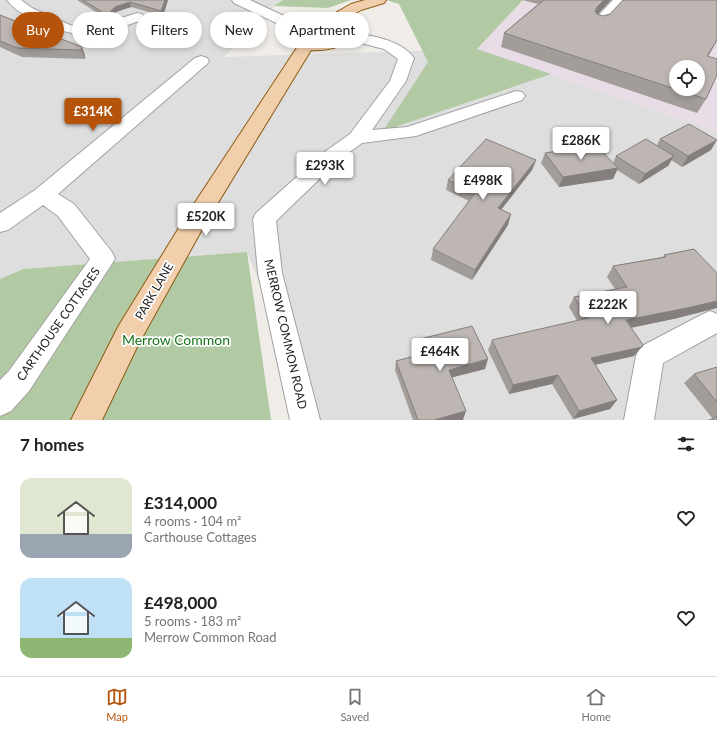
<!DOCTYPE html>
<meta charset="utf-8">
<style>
:root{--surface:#fff;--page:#f6f6f6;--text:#202124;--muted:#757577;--line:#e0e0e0;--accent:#b45309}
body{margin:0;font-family:Lato,sans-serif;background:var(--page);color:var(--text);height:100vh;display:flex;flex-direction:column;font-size:15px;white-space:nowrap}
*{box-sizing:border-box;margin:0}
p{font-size:13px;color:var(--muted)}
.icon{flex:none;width:22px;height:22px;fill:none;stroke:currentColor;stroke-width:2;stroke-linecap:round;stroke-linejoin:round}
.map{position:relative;height:420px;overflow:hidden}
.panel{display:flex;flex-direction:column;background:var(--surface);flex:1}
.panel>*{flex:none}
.top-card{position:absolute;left:12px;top:12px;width:400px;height:36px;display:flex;gap:8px}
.controls{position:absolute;left:669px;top:60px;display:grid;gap:8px}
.controls a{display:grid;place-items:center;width:36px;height:36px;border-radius:50%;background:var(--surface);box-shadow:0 2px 6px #0003;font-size:20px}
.price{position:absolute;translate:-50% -34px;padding:0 9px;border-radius:4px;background:#fff;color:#222;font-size:13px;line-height:26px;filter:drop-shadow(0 1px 2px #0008)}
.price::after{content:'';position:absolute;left:50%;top:24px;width:12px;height:9px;margin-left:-6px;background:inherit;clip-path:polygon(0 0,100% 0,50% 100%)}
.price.selected{background:var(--accent);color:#fff}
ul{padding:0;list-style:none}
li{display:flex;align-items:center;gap:12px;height:100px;padding:0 20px}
li span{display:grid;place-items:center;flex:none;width:112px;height:80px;border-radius:12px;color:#555}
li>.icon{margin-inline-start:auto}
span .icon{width:48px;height:48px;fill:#fffc;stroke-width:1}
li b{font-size:17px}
h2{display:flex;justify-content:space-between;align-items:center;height:48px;padding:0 20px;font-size:17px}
.pill{padding:0 14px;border-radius:18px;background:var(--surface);box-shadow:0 2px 6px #0003;font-size:14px;line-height:36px}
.pill.selected{background:var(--accent);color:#fff}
.dock{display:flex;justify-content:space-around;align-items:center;height:56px;border-top:1px solid var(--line);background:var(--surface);font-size:11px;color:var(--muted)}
.dock a{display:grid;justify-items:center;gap:2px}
.dock .selected{color:var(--accent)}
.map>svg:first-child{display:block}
.residential{fill:#dfdede}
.industrial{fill:#e8dce7;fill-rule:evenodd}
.forest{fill:#b1caa3}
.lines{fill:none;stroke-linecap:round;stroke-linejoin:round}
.minor-casing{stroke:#a2a2a2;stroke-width:2}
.major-casing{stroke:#8c5b12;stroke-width:2}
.minor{fill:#fff;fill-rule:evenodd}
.major{fill:#f2cfac;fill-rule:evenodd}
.wall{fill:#a39d99}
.shaded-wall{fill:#847f7d}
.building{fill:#bdb6b2;stroke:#847f7d;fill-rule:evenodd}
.labels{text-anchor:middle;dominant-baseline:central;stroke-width:3.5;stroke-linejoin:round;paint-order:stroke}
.street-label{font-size:12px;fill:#212121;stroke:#fff}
.near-park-label{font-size:14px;fill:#19751b;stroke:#fff}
</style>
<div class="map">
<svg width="717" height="420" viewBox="0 0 717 420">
<rect width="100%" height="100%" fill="#f0ede9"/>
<path class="residential" d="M0,0H283L274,6L224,57L477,49L717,132V420H313L247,252L23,269L0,279Z"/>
<path class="industrial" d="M523,0H717V132L477,49ZM676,67H698V89H676Z"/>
<path class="forest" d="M283,0H351L328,8L274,6Z
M386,0H523L477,49L551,74L383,131L428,62L399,4Z
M247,252L271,420H0V279L23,269Z"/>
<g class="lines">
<defs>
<path id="minor" d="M7,0H21L32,8L47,15L70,25L80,27L100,25L137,13L142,14L144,17L142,20C99,35 84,42 40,22C28,17 15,11 7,0Z
M232,0H250L299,23L301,26L299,29L294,30L289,29L234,3Z
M613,0H627L604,26L599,27L594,26L592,23L594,20Z
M346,31C368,36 400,38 414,58L406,81L372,130L407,127L516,91L522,92L525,96L522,100L416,136L362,143L340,159L276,221L282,273L320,420H290L258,273L253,219L256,213L326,151L350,134L390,81L398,59L384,49L341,38L339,35L341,32Z
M201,56L207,58L209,61L207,64L58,194L74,204L112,252L115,259L29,391L11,411L0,416V380L9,371L90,259L58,216L43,205L8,230L0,232V213L35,190L195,58Z
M710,311L717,314V333L663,363L654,420H624L636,356L640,347L701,315Z"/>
<path id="major" d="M365,0H386L384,3L361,10L343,20L354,29L353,35C344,48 325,51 311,50L205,224L138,345L102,420H71L118,327L188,213L298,46L292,44L284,35V29L294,20L316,15L330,16L351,4ZM316,23L329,24L340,30L339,33C326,41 311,45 298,34V30L304,26Z"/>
</defs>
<use href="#minor" class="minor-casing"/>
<use href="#major" class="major-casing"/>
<use href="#minor" class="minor"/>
<use href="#major" class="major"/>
</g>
<path class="wall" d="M77,0H168L163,16L131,7L116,12L109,20Z
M522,0H611L598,14L603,16L717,0V41L708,57L706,99L697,113L501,47L504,33L538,4Z
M0,15L82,47L85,56V59L22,57L0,47Z
M660,139L711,150L682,167L671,160L668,166L639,184L617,170L613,179L559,187L541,163L545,153L613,163L616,156L657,145Z
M536,160L532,170L501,210L508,225L472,280L431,260L433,249L469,201L446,190L448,180Z
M694,249L678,318L631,328L634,356L595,365L617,400L610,409L573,419L552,384L509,394L488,350L492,340L577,321L569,307L574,297L615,289L607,277L613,266L663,257L664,255Z
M416,340L485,369L452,377L463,420H413L395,370L396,361L417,356L415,350Z
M717,367V420L713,419L684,383L694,374Z"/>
<path class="shaded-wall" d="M165,0H168L163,16L161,11Z
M604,0H611L593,19L591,24L597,7Z
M130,2L131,7L116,12L109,20L107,15L115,7Z
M82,47L85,56V59L81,50Z
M717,140L711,150L682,167L688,156Z
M674,156L668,166L639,184L645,174Z
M536,160L532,170L494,219L498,208Z
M618,168L613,179L559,187L563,177Z
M511,214L508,225L472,280L475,270Z
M717,301V308L678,318L619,330L626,320Z
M642,347L634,356L584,367L591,358Z
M488,359L485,369L446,379L449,370Z
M558,375L552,384L509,394L513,385Z
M617,400L610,409L573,419L579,411Z
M466,411L463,420H434Z"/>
<path class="building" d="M83,0H165L161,11L130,2L115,7L107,15Z
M544,0H604L597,7L595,11L597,14L603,16L610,14L623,0H717V40L707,56L717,59V75L706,99L504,33ZM676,67H698V89H676Z
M0,15L82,47L81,50L17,48L0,41Z
M689,124L717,140L688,156L660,139Z
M486,139L536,160L498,208L511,214L475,270L433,249L475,193L448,180Z
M646,139L674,156L645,174L616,156Z
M596,145L618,168L563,177L545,153Z
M694,249L717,273V301L687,308L626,320L643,345L642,347L591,358L617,400L579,411L558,375L513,385L492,340L588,318L574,297L627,287L613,266L666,257L664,255Z
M472,326L488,359L449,370L466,411L434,420H418L396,361L422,354L416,340Z
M717,367V402L694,374Z
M717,417V420H709Z"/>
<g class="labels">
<g class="street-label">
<text transform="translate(154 291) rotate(-60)">PARK LANE</text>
<text transform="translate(58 324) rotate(-55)">CARTHOUSE COTTAGES</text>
<text transform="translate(286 334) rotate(77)">MERROW COMMON ROAD</text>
</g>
<g class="near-park-label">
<text x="176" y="339">Merrow Common</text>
</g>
</g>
</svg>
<div class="controls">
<a><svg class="icon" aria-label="locate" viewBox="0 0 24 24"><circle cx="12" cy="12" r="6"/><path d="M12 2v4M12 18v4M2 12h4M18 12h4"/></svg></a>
</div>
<b class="price selected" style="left:93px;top:132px">£314K</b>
<b class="price" style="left:581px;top:161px">£286K</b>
<b class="price" style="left:325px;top:186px">£293K</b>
<b class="price" style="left:483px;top:201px">£498K</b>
<b class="price" style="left:206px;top:237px">£520K</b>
<b class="price" style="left:608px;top:325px">£222K</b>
<b class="price" style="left:440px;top:372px">£464K</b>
<div class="top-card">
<a class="pill selected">Buy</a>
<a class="pill">Rent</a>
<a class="pill">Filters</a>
<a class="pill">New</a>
<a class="pill">Apartment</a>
</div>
</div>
<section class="panel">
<h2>7 homes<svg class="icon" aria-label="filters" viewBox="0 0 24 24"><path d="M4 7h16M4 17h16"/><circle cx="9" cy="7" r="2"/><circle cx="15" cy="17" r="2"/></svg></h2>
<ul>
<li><span style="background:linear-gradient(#dfe7d0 70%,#9aa5b1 0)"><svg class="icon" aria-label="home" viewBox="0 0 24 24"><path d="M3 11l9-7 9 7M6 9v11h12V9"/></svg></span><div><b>£314,000</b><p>4 rooms · 104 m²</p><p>Carthouse Cottages</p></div><svg class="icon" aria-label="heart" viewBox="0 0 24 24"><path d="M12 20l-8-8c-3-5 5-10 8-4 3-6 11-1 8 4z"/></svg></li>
<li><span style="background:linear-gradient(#bfe0f5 75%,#8fb573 0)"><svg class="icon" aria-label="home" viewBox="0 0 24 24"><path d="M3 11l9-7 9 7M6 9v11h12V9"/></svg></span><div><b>£498,000</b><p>5 rooms · 183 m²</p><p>Merrow Common Road</p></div><svg class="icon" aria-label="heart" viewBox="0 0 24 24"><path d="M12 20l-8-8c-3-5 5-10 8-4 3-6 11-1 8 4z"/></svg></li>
</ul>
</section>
<nav class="dock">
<a class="selected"><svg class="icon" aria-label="map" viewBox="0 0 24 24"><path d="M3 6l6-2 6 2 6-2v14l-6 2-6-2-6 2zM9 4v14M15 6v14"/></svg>Map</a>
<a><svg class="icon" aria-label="saved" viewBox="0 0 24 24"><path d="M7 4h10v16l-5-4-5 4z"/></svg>Saved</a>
<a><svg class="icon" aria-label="home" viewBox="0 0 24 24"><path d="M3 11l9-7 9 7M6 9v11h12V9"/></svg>Home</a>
</nav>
